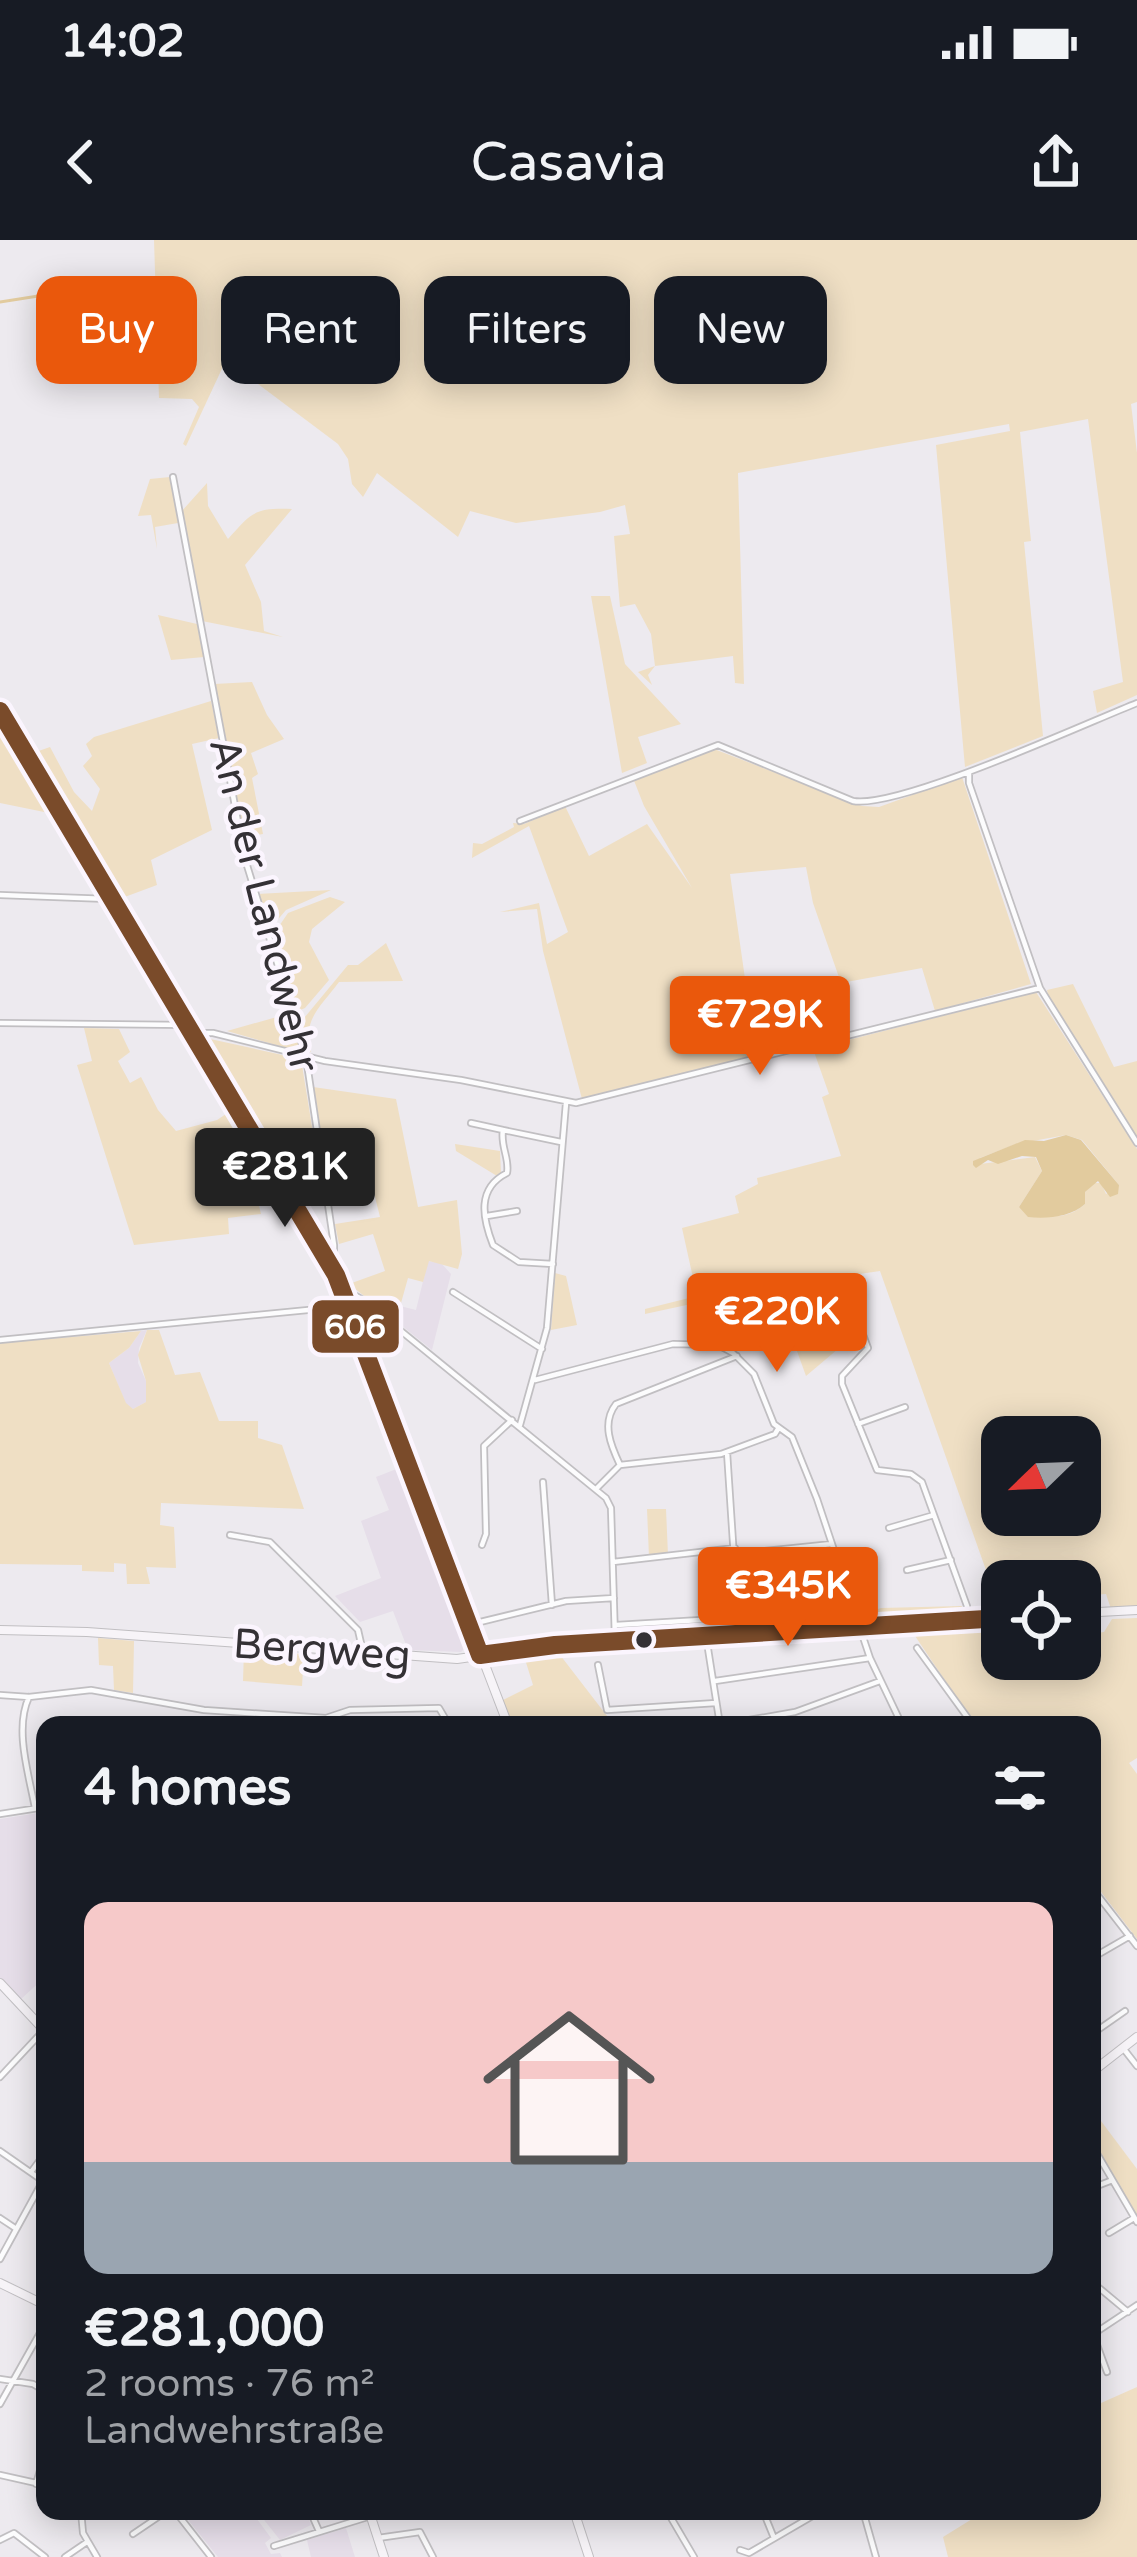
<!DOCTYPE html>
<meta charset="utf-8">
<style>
:root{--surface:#171b24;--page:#20242c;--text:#f1f3f6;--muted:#9ea1a6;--accent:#ea580c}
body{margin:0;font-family:"Varela Round",sans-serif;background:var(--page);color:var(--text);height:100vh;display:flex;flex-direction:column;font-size:45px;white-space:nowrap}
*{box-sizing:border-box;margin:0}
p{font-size:39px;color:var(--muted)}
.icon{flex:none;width:66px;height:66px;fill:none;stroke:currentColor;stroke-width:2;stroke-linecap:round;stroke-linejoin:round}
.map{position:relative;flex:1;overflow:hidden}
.details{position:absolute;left:36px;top:1476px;width:1065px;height:804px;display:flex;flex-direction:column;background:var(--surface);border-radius:24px;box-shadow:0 6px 30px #0003}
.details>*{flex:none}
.banner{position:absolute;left:36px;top:36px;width:1065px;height:108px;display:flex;gap:24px}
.needle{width:78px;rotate:247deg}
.tools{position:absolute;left:981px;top:1176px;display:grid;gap:24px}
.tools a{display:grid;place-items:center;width:120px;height:120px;border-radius:24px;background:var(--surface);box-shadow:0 6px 30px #0003;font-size:60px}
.price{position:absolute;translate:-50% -102px;padding:0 27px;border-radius:12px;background:var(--accent);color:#fff;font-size:39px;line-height:78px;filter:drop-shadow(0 3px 6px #0008)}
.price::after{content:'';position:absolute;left:50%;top:72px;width:36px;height:27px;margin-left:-18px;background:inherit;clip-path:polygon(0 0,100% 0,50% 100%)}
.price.on{background:#222;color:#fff}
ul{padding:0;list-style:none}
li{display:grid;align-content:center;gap:24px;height:636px;padding:0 48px}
li span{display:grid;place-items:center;height:372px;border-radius:24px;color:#555}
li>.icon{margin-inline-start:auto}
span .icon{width:216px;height:216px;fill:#fffc;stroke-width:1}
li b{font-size:51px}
h2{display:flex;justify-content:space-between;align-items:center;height:144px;padding:0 48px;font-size:51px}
.chip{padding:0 42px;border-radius:24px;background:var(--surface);box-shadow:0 6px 30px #0003;font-size:42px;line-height:108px}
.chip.on{background:var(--accent);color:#fff}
.status{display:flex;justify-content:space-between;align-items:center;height:84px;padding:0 60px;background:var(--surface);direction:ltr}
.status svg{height:33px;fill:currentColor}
header{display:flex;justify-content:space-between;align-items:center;height:156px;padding:0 48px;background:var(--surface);font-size:54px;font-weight:600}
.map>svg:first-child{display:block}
.built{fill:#e6dee9}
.green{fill:#efdfc4;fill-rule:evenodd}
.water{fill:#e2cb9e}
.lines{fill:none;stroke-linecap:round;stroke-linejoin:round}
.stream{stroke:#e2cb9e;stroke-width:3}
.street-casing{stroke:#c1bfc2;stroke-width:8}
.secondary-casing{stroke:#c1bfc2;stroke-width:10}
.street{stroke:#fcfcfd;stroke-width:4.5}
.secondary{stroke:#f7f4f8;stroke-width:8}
.bus-1-casing{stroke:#fbf5fe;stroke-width:27}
.bus-1{stroke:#7a4b2a;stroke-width:18}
.bus-dot{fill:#343135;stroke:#fbf5fe;stroke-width:4.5}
.labels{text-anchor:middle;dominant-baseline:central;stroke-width:9;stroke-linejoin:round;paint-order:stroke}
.street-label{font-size:42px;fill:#343135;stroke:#fbf5fe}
.line-badge{stroke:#fbf5fe;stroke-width:4.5}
.badge-label{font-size:33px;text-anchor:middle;font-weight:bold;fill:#fff}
</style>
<div class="status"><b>14:02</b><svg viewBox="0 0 49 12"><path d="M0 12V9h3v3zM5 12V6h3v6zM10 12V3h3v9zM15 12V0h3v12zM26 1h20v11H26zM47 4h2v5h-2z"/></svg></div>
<header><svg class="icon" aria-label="back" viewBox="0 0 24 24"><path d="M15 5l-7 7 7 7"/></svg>Casavia<svg class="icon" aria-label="share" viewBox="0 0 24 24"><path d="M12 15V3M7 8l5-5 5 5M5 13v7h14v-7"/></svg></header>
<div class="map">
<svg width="1137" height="2317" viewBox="0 0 1137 2317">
<rect width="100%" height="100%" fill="#edeaef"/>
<path class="built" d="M428,1021L441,1023L451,1034L432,1110L396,1081L400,1066L416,1070Z
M147,1090L139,1108L138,1123L146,1141V1162L133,1169L126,1164L109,1123L129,1108L141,1091Z
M404,1226L466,1395L467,1406L461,1412L408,1410L393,1371L360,1382L335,1356L381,1338L361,1281L389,1270L376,1237Z
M45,1572V1737L20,1760L0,1738V1579Z
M181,2271H251L271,2298L265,2303L271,2314L280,2313L282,2317H218Z
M257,2271H305L311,2285L280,2300Z
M346,2288L355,2317H311L307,2300Z"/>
<path class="green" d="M154,0H1137V162L1131,164L1137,213V455L1097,473L1093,451L1123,442L1088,179L1020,192L1031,301L1024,302L1043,496L965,527L936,205L1010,191L1009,184L738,233L744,444L735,443L733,416L655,426L648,435L652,445L638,432L655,426L651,394L635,364L620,367L614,296L630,294L625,265L600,272L516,283L470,271L458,297L377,233L363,257L352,244L348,219L338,204L226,120L186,206L183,204L199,167L192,159L159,158Z
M170,237L178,283L155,287L157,309L151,275L138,276L150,239Z
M207,243L208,266L228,299C252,272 254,268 292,269L245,325L261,362L264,391L283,397L202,381L181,272Z
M591,356H610L625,424L681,484L638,497L647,523L622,533Z
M158,375L197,384L204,417L171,420Z
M252,442L267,475L284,499L251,513L258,534L252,538L263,594L244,597L214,444Z
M211,461L219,498L192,504L212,590L151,620L157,645L122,658L33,513L50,507L74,552L92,571L100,549L83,526L92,516L86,504L94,497Z
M0,483L54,574L0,563Z
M714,509L862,566L879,567L962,537L1031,744L935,771L922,728L841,743L813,663L806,627L730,634L756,815L582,859L543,711L537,669L500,672L539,663L547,704L568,692L529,586L472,618L473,603L482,604L514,587L513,583L524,584L565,566L589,616L647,584L692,648L644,566L633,538Z
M331,650L286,670L269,690L257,654Z
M330,657L345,662L312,689L309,702L329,740L305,768L298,771L273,695L288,673Z
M386,703L403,741L339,742C320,768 302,779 311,812L306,809L300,783L348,725H358Z
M1073,744L1114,827L1137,821V898L1048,756L1047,750Z
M1036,752L1137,909V1367L1111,1369L1106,1354L1080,1356V1341H1002V1364H998L880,1031L770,1047L645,1074V1069L697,1056L682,988L739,973L735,956L758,944L757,938L841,916L822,857L829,854L813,809ZM1066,895L1082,900L1119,945L1106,954L1101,943H1093L1085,952V964C1064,983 1043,976 1019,967L1042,931L1035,917L980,924V918L1016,904ZM1002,1197H1080V1275H1002Z
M291,773L300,809L297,811L227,791Z
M84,788L119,789L130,812L118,821L130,843L141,837L158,870L176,891L217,880L232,870L275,941L254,945L261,974L228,978L229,994L134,1005L77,825L92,821Z
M201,797L301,819L315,905L274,919Z
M313,847L396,859L418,967L457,960L462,1014L458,1029L429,1021L423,1042L408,1038L396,1081L349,1044L385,1031L373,994L339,1004L335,984L380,977L374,953L358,955L348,921L325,923Z
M455,904L500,911L501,934L497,936L456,911Z
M555,1033L566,1036L577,1085L551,1090Z
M147,1090H159L175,1135L200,1132L219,1181H258V1198L282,1205L304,1269L161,1263L160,1285L174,1287L176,1328L146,1327L150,1344H127L126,1324L114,1323V1332L82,1331V1325L0,1324V1103L141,1091L129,1108L109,1123L126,1163L133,1169L146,1162V1141L138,1115Z
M832,1095L838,1109L806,1136L793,1100Z
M647,1269H666L668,1315L649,1317Z
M962,1366L959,1376L870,1381L860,1374L881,1368Z
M850,1374V1382L621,1397L620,1388Z
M1137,1378V1518L1129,1523L1137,1534V1699L1092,1640V1485H975L911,1390L1002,1386V1419H1080V1395L1104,1392L1112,1379Z
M98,1398L134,1401L133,1453L114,1450L113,1426L99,1425Z
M244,1410L304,1414L302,1446L243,1441Z
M557,1411L614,1485H513L503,1460L533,1445L524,1416Z
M235,1472L326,1478L336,1476L337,1485H234Z
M1092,1869L1137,1929V1979L1092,1899Z
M1137,2147V2317H948L943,2297L985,2271H1092V2167Z"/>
<path class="water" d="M1066,895L1081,900L1119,945L1118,954L1110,957L1098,941L1085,952V964C1071,977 1047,979 1028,977L1019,967L1042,931L1036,917L1022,916L998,924L988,920L976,928L973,925V921L1025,900L1044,901Z"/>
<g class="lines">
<path class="stream" d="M0,62L51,54"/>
<defs>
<path id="street" d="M173,237L245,619L306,817L334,1005V1015L328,1020
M969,532V543L1040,748L1137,903
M520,581L718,505L853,561C899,569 1084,484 1137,463
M0,655L108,659
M0,783L187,785
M192,793H213L325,821L461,840L576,863L1040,748
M471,883L503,890
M487,976L517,971
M553,1024L519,1022L493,1005C482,977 477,948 507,933C510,919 500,906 503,890L561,902
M453,1052L542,1109
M346,1059L356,1056L363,1060L606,1258L611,1268L615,1399
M0,1100L349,1066
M718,1105L733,1113L754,1134L774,1184L792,1197L817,1259L870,1418L902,1485
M535,1140L673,1104L718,1105L732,1095L803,1069L852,1066L868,1108L842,1136V1144L877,1230L911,1234L922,1242L967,1366L966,1381
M858,1184L905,1167
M520,1185L547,1088L566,863
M727,1212L738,1378
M620,1225C611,1206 601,1183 616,1164L737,1116
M543,1242L552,1365
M597,1248L620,1225L721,1214L775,1194L778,1189
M889,1288L934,1275
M230,1295L270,1302L358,1390L363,1412
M482,1305L486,1294L484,1206L512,1180
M737,1314L832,1304
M613,1322L735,1308
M907,1330L951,1320
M472,1384L566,1361L614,1358
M616,1385L855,1371
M706,1396L720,1485L795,1472L880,1441
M917,1408L973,1485
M598,1425L607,1470L716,1463
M715,1441L870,1418
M0,1455L29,1457L91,1450L204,1470L326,1478L350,1470L439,1468L449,1485
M29,1457C14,1489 29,1535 35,1568
M0,1574L45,1567
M1092,1648L1137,1706
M1092,1718L1130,1696
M1092,1794L1125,1771
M1123,1808L1137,1826
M0,1837L44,1790
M1092,1905L1137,1982
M0,1911L43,1941
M31,1932L45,1913
M1092,1948L1110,1941
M0,1978L15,1988
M1109,1993L1134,1978
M0,2019L45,1937
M1092,2042L1128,2072
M1093,2094L1107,2132
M1092,2095L1137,2065
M0,2139L33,2144L45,2151
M0,2164L45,2084
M0,2235L45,2245
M36,2244L45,2213
M81,2271L83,2293L97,2317
M175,2271L211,2317
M310,2271L319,2291
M667,2271L694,2317
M763,2271L774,2298
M863,2271L876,2317
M133,2294L167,2271
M378,2298L420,2292L433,2317
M0,2300L14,2293L45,2317
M274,2306L371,2276
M740,2310L749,2313L821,2271
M65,2317L87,2302"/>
<path id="secondary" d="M0,471L336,1035L508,1485
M1080,1373L1137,1370
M0,1390L87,1392L457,1419L555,1405L1002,1378
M0,1743L45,1791
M1092,1832L1137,1797
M0,2043L45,2065
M369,2271L384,2317
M574,2271L589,2317"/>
</defs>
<use href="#street" class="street-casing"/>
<use href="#secondary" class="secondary-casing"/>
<use href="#street" class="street"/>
<use href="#secondary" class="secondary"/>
<defs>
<path id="bus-1" d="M0,471L336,1035L480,1415
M480,1415L555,1405L1002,1378"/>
</defs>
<use href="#bus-1" class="bus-1-casing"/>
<use href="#bus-1" class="bus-1"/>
</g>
<circle class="bus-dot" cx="644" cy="1400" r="10"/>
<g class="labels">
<g class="street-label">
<text transform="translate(264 665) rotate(76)">An der Landwehr</text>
<text transform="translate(322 1410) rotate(4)">Bergweg</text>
</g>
</g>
<rect class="line-badge" x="310" y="1058" width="91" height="57" rx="12" fill="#7a4b2a"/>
<g class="badge-label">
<text x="355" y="1098">606</text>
</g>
</svg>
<div class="tools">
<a><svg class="needle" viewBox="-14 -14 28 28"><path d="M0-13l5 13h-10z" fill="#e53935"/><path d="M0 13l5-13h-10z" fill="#9ea1a6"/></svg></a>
<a><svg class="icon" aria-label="locate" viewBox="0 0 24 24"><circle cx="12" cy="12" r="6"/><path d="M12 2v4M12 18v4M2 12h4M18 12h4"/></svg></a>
</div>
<b class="price" style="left:760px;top:838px">€729K</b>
<b class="price on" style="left:285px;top:990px">€281K</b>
<b class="price" style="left:777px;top:1135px">€220K</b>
<b class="price" style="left:788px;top:1409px">€345K</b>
<div class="banner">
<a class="chip on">Buy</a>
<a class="chip">Rent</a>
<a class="chip">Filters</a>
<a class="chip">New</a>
</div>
<section class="details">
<h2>4 homes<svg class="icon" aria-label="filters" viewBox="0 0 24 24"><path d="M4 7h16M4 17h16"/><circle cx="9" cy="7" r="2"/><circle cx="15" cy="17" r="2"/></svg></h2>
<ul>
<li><span style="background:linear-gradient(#f6c9c9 70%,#9aa5b1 0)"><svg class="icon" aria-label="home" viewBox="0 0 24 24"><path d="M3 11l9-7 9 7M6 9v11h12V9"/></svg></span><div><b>€281,000</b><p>2 rooms · 76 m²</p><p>Landwehrstraße</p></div></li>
</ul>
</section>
</div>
